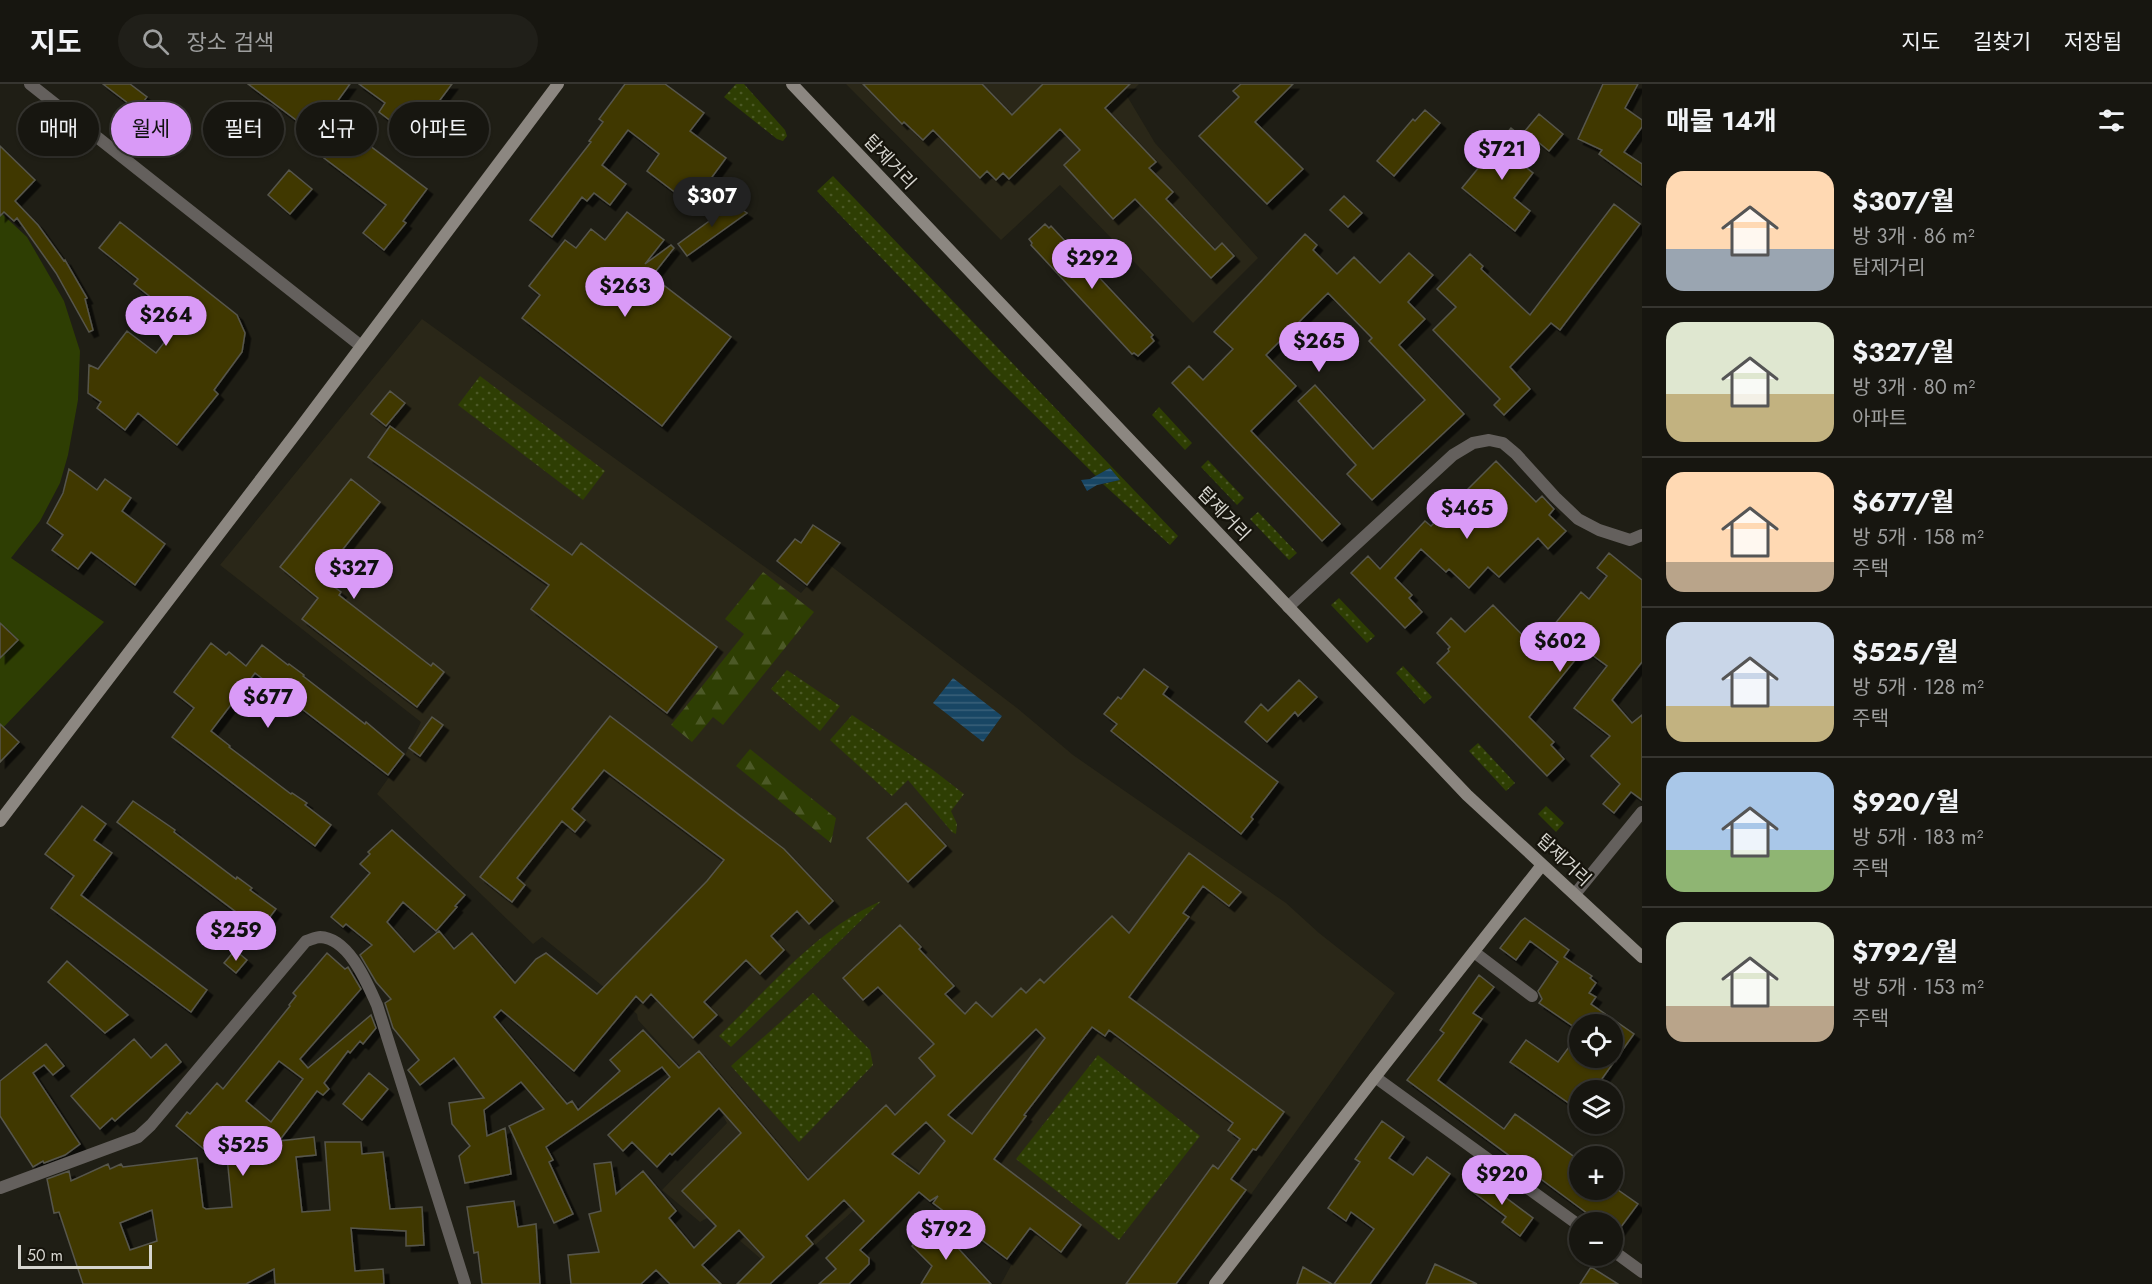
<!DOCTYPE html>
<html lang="ko">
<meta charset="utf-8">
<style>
:root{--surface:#171610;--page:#201f19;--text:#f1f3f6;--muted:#9e9f9f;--line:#363530;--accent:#d99af7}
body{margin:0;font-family:Jost,"Noto Sans KR",sans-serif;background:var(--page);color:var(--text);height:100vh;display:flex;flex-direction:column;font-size:22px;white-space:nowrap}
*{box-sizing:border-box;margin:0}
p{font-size:20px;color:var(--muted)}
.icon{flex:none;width:33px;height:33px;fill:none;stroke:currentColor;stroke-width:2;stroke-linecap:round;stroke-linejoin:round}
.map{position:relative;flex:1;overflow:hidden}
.details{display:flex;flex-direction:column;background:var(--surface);width:510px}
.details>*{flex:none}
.banner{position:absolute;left:18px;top:18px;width:570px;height:54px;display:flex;gap:12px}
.controls{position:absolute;left:1569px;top:930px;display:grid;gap:12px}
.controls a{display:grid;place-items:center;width:54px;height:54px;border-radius:50%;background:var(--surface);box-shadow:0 2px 4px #0004,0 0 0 2px var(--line);font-size:30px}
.scale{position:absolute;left:18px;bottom:15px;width:134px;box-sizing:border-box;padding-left:6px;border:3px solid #d6d5cf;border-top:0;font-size:16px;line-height:21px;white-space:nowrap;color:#d6d5cf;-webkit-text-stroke:4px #16140c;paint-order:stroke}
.price{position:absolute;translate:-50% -51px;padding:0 14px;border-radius:21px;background:var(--accent);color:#111;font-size:20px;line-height:39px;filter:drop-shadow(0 2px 3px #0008)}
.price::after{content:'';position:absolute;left:50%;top:36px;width:18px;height:14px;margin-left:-9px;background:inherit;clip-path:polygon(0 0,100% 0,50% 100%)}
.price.selected{background:#222;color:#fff}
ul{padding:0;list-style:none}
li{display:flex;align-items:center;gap:18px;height:150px;padding:0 24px}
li+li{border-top:2px solid var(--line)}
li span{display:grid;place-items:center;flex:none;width:168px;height:120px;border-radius:18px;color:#555}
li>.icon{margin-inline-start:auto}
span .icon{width:72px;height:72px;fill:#fffc;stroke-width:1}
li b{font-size:26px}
h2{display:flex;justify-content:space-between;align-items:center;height:72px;padding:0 24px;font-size:26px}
.pill{padding:0 21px;border-radius:27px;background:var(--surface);box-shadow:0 2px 4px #0004,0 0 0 2px var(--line);font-size:21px;line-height:54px}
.pill.selected{background:var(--accent);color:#111}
header{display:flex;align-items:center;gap:36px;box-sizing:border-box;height:84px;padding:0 30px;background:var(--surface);border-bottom:2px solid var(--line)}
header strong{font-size:28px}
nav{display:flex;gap:33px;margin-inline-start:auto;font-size:21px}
.search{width:420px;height:54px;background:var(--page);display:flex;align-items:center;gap:15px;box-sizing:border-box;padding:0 21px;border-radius:33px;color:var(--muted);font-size:22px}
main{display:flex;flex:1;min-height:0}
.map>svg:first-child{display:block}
.built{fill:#2a2718}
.grass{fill:url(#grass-dots)}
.forest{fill:url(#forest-firs)}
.pitch{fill:#2e3e03}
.water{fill:url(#water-rules)}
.building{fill:#413800;stroke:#57564c;stroke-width:1.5;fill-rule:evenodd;filter:url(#shadow)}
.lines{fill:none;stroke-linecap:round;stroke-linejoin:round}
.street{stroke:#64605d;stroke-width:12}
.secondary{stroke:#8c8781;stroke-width:12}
.labels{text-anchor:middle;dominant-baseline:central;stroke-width:4.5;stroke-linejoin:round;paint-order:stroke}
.street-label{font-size:18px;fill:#d6d5cf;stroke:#16140c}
</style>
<header>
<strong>지도</strong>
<div class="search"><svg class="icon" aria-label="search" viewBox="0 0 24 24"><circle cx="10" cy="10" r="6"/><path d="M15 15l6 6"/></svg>장소 검색</div>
<nav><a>지도</a><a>길찾기</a><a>저장됨</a></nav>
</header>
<main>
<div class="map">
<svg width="1642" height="1200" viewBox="0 0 1642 1200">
<defs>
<pattern id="grass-dots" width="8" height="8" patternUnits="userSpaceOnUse" patternTransform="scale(1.5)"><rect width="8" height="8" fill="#2e3e03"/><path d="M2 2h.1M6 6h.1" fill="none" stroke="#4c5927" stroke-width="1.8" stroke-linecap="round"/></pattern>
<pattern id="forest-firs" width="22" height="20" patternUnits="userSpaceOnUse" patternTransform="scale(1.5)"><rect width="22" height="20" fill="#2e3e03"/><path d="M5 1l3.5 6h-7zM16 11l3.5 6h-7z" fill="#4c5927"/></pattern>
<pattern id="water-rules" width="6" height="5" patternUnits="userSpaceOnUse" patternTransform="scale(1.5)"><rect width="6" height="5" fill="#184664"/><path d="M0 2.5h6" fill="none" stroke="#396079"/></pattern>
<filter id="shadow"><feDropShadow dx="5.5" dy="5.5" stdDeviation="0" flood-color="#0009"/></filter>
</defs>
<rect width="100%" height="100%" fill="#1f1e15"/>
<path class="built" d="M846,0H1139L1127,12L1155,59L1258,174L1193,239L1060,101L1001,156Z
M422,235L801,509L827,479L1017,624L1073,671L1286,819L1319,849L1395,909L1187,1200H1001L1021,1163L907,1078L781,1192L711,1132L700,1138L662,1106L727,1039L719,1025L638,936L637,930L542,853L533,860L377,710L405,671L421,638L220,481Z"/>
<path class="grass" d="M736,0H744L785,46L787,52L783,57L777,55L724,13Z
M833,92L1178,452L1170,461L1103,400L1119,396L1110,384L1096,392L991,288L817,107Z
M480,292L605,387L583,416L458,321Z
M1159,323L1192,359L1185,366L1152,331Z
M1208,376L1244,414L1237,421L1201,383Z
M1258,428L1297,469L1289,476L1250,435Z
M1339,514L1375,552L1367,559L1331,521Z
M1403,582L1432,613L1424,620L1396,589Z
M787,586L840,622L820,647L771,605Z
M852,631L933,686L964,710L951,727L957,740L956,750L952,748L908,696L892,712L830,656Z
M1478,659L1515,699L1506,707L1469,667Z
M1546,722L1564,739L1556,748L1538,730Z
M881,817L731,963L719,952C769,904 817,845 881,817Z
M813,909L870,966L873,981L799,1058L731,982Z
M1098,971L1200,1052L1119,1156L1016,1075Z"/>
<path class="forest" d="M763,488L814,528L723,641L713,633L692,658L671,641L744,550L725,535Z
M750,665L836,734L831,759L736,682Z"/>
<path class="pitch" d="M0,128L27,153L64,217L80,267L78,316L68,371L60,399L40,437L11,474L104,538L0,647Z"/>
<path class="water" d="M1110,384L1120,396L1097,401L1087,407L1081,396L1090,395Z
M953,594L1002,632L983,658L933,619Z"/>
<path class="building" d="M103,0H130L147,13L137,26Z
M248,0H350L328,30L427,105L403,137L406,139L384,166L363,149L386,121L324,74L332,63Z
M359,0H452L422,40L418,37L408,50L379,28L385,19Z
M625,0H665L704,29L690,47L726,74L704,104L698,99L685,116L647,87L659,70L628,46L602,81L626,100L610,121L594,109L587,117L582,113L552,153L530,136L591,58L589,57L603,38L599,35Z
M863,0H982L1012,31L1043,0H1130L1105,24L1156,78L1149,84L1173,108L1166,115L1215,166L1222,159L1234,172L1211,194L1135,115L1113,135L1064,81L1080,66L1060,45L1009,95L1003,89L996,96L987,87L980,94L933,46L923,56L904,38L902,40Z
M1241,0H1293L1255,38L1303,85L1267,120L1199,52L1239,13L1233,7Z
M1603,0H1638L1625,24L1642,36V43L1624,68L1642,80V101L1599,70L1602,66L1578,55Z
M1425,26L1440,39L1394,92L1377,77L1413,35L1415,37Z
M1539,30L1563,50L1549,67L1525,47Z
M1511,44L1526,56L1513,73L1533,89L1514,114L1530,127L1515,147L1462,104Z
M0,62L35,96L15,117L38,141L64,177L65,176L87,214L85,215L93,246L89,248L56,189L17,134L14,137L4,128L0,132Z
M289,86L312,105L290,130L268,111Z
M1344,112L1362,129L1348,143L1330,126Z
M731,118L747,129L687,172L678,160L716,132L715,130Z
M1614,120L1640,140L1560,246L1551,239L1510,283L1530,305L1504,331L1494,321L1500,315L1433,246L1456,223L1437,205L1470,170L1483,182L1481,185L1530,231Z
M627,128L664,156L645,180L671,161L674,164L652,192L731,253L662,342L522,234L540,211L529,202L565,156L576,164L591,145L605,156Z
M120,138L237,231L245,249L242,268L214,306L218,310L177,361L138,329L125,346L97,324L101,318L88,309L89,281L98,285L127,247L156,269L181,237L134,200L138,195L99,164Z
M1045,140L1049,144L1051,142L1153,251L1151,253L1154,257L1138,272L1134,269L1132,270L1031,161L1032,159L1029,155Z
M1305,150L1317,161L1313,166L1337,190L1354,173L1380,199L1409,169L1433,191L1408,218L1425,235L1399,261L1464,330L1372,416L1347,390L1356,381L1298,317L1315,301L1373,365L1425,316L1369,257L1372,254L1328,209L1266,271L1296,302L1251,347L1340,440L1322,457L1172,299L1189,282L1203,296L1233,265L1214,248Z
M390,307L405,319L386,342L371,330Z
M390,342L572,471L581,459L717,563L667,629L531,525L549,501L368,373Z
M1496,377L1536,418L1542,412L1554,425L1549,431L1566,447L1548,465L1538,454L1499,493L1488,483L1469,504L1449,485L1446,488L1421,465L1395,494L1412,511L1409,514L1422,528L1405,544L1351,489L1368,472L1380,485L1425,437L1431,442Z
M69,385L97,406L105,395L131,414L122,427L165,460L135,501L91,468L78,485L52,466L63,451L47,439L63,409Z
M351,395L380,418L321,493L341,508L339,511L431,582L433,579L444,588L417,623L302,535L318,514L280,483Z
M813,441L840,459L807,501L777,477L795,455L801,459Z
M1609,469L1642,496V578L1612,616L1632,639L1642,631V716L1631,708L1614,729L1603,720L1620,700L1591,672L1610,652L1574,624L1607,582L1584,565L1529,633L1554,658L1551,661L1564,675L1547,692L1437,579L1449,567L1448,565L1450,563L1437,549L1451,534L1465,548L1493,521L1535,564L1581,508L1589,515L1607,492L1597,484Z
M0,539L18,556L0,574Z
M211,559L226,571L229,568L246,582L262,561L288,581L289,580L304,591L303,592L365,640L366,638L404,670L388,691L255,589L211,647L230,662L229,663L291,710L292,709L307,719L305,721L331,741L315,762L172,653L194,624L174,608Z
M1144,585L1168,603L1163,610L1278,698L1251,733L1253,735L1241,750L1111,647L1117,640L1104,630L1118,613L1121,615Z
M1299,596L1317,613L1298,632L1295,628L1267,658L1245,638L1261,620L1268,627Z
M610,632L784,765L833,817L809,840L797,827L771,852L784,866L760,890L746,876L704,918L717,931L693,954L651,910L643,919L636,912L574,987L501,926L494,933L567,1020L572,1017L578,1026L620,987L610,976L643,946L679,984L699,967L808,1096L886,1021L895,1031L935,992L919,974L934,960L878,903L863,916L843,894L900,841L921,863L919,865L954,902L945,910L965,930L976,918L992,933L1021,904L1026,909L1040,895L1044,899L1112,832L1129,849L1189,769L1241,808L1229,822L1203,802L1183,829L1189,833L1129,913L1284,1028L1256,1066L1253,1065L1231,1095L1246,1106L1176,1200H1126L1213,1081L1218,1085L1240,1055L1228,1046L1233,1039L1109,946L1105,952L1092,943L1024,1031L1026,1032L994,1075L1081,1141L1061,1168L1030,1144L1007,1175L933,1119L938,1112L930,1117L919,1108L860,1166L869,1174V1180L849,1200H819L836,1185L826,1174L864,1137L844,1116L806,1152L813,1160L770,1200H737L764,1173L739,1146L702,1181L721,1200H670L656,1186L641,1200H571L568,1171L599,1168L589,1130L601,1127L594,1080L611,1078L616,1110L643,1087L676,1127L669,1134L694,1164L716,1142L682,1107L741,1049L719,1024L672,1071L670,1069L657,1083L632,1058L623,1067L608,1051L670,993L662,983L546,1063L553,1076L549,1078L573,1130L554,1139L509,1042L544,1025L521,998L484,1026L487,1052L505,1044L511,1090L465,1099L459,1072L470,1062L452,1040L449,1019L484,1014L454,974L420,1001L408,986L419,976L393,944L385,919L391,915L376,898L360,871L372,861L346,840L343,843L331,833L370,789L360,780L370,770L368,768L392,746L465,811L455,822L457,823L436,847L403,818L387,838L414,868L439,847L454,865L472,849L515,899L536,875L546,869L597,910L707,797L724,776L604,686L572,725L585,736L575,748L562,737L517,794L525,801L512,818L480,793ZM1036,945L1045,954L972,1050L948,1031ZM926,1038L945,1057L919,1090L892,1070Z
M432,633L443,641L420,672L409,664Z
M0,640L19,658L0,678Z
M133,717L175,746L174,748L236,795L237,793L252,804L250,806L276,825L260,846L117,738Z
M906,719L946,762L908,798L867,754Z
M82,722L106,740L94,756L112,769L81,811L207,906L191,928L51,824L74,792L45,770Z
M1525,834L1569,866L1564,873L1592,892L1590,894L1596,899L1589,909L1596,913L1591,920L1634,950L1594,1006H1580V1027L1510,978L1526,956L1558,978L1580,948V974H1612V940H1580V947L1539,919L1542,915L1538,907L1558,878L1530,857L1516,876L1500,864L1521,837Z
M235,866L247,876L236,889L224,879Z
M327,869L345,885L348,883L361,905L300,975L308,984L371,931L376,944L363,960L360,957L350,969L348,967L324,999L329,1005L323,1011L317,1007L279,1057L314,1053L316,1071L296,1073L302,1128L330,1126L325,1058H361L362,1070L383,1068L390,1125L422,1123L424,1161L406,1162V1147L351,1144L355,1187L383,1185L384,1200H275L274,1185L246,1200H83L59,1128L54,1129L47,1095L69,1087L71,1097L108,1080L110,1085L121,1080L123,1083L197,1074L203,1123L206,1125L232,1123L225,1053L211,1071L176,1042L187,1028L190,1030L217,999L223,1005L290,922L289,921L296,912L293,909ZM279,977L303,995L271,1038L246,1017ZM152,1126L157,1157L130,1166L120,1139Z
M67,877L128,931L105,949L48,898Z
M1479,891L1494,903L1473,929L1482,935L1438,996L1504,1045L1515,1030L1580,1077V1106H1618L1638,1120L1612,1155V1138H1599L1407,996L1444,949L1440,946Z
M134,955L151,974L166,960L181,978L115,1037L112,1034L100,1045L71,1012Z
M46,960L64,982L53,991L44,981L33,989L80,1060L65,1071L44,1079L43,1077L33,1083L0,1032V997Z
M369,989L388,1005L362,1036L343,1020Z
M1382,1037L1404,1053L1389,1074L1413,1091L1427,1073L1450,1090L1370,1200H1334L1374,1145L1351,1128L1346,1137L1328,1124L1360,1078L1355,1075Z
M1477,1092L1533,1134L1520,1152L1502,1138L1506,1133L1468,1104Z
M514,1117L518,1143L536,1140L540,1200H482L478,1168L474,1169L467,1123Z
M935,1139L991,1200H921L932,1182L912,1162Z
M1435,1180L1477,1200H1426Z
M1303,1183L1332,1200H1297Z
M1591,1183L1618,1200H1580Z"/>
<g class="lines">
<path class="street" d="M30,0L361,262
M1288,523L1453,371L1473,359L1489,356L1503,359L1516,370L1555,413L1578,435L1599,446L1630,456L1642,451
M1575,810L1642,728
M1474,868L1532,912
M1375,993L1580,1142
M0,1104L138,1053L151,1041L306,857C310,856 316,853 320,853C349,854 367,899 377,921L465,1200
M1612,1166L1642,1188"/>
<path class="secondary" d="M792,0L1467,711L1642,873
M0,737L300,344L558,0
M1215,1200L1375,993L1542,781"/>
</g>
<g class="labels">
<g class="street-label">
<text transform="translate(890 78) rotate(47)">탑제거리</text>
<text transform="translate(1224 430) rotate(46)">탑제거리</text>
<text transform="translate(1564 776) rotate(43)">탑제거리</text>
</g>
</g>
</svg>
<div class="controls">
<a><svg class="icon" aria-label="locate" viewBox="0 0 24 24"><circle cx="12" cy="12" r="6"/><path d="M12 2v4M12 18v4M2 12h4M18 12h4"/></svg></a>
<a><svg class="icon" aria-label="layers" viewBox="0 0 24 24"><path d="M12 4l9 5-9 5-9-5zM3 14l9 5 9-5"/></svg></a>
<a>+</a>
<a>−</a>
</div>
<div class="scale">50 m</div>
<b class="price" style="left:1502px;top:97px">$721</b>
<b class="price selected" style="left:712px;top:144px">$307</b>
<b class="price" style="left:1092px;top:206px">$292</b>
<b class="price" style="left:625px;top:234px">$263</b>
<b class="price" style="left:166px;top:263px">$264</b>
<b class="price" style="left:1319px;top:289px">$265</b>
<b class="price" style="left:1467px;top:456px">$465</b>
<b class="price" style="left:354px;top:516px">$327</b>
<b class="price" style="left:1560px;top:589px">$602</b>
<b class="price" style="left:268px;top:645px">$677</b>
<b class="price" style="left:236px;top:878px">$259</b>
<b class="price" style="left:243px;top:1093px">$525</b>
<b class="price" style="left:1502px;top:1122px">$920</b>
<b class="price" style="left:946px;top:1177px">$792</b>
<div class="banner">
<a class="pill">매매</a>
<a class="pill selected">월세</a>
<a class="pill">필터</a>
<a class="pill">신규</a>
<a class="pill">아파트</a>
</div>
</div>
<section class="details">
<h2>매물 14개<svg class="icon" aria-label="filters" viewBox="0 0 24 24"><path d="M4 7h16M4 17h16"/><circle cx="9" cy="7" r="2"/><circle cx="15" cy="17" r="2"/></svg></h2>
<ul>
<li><span style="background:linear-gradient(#ffd9b3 65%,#9aa5b1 0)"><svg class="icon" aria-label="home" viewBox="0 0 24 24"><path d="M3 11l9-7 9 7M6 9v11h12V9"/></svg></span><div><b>$307/월</b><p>방 3개 · 86 m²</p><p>탑제거리</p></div></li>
<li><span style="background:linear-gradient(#dfe7d0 60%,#c2b280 0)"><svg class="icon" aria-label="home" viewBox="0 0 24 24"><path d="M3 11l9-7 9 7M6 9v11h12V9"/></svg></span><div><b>$327/월</b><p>방 3개 · 80 m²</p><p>아파트</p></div></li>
<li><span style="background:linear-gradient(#ffd9b3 75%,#b9a48a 0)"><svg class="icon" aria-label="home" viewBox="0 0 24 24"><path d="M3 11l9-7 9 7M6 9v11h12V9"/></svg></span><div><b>$677/월</b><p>방 5개 · 158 m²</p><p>주택</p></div></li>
<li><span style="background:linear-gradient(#c9d6e8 70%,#c2b280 0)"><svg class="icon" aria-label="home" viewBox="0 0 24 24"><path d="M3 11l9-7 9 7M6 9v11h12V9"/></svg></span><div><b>$525/월</b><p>방 5개 · 128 m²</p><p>주택</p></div></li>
<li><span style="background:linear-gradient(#a9c7e8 65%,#8fb573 0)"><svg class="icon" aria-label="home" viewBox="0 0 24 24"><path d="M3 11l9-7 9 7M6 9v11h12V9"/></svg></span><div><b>$920/월</b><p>방 5개 · 183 m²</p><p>주택</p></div></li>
<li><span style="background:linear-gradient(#dfe7d0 70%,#b9a48a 0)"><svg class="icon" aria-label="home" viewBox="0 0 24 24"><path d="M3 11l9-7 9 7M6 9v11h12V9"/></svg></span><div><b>$792/월</b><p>방 5개 · 153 m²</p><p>주택</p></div></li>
</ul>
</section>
</main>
